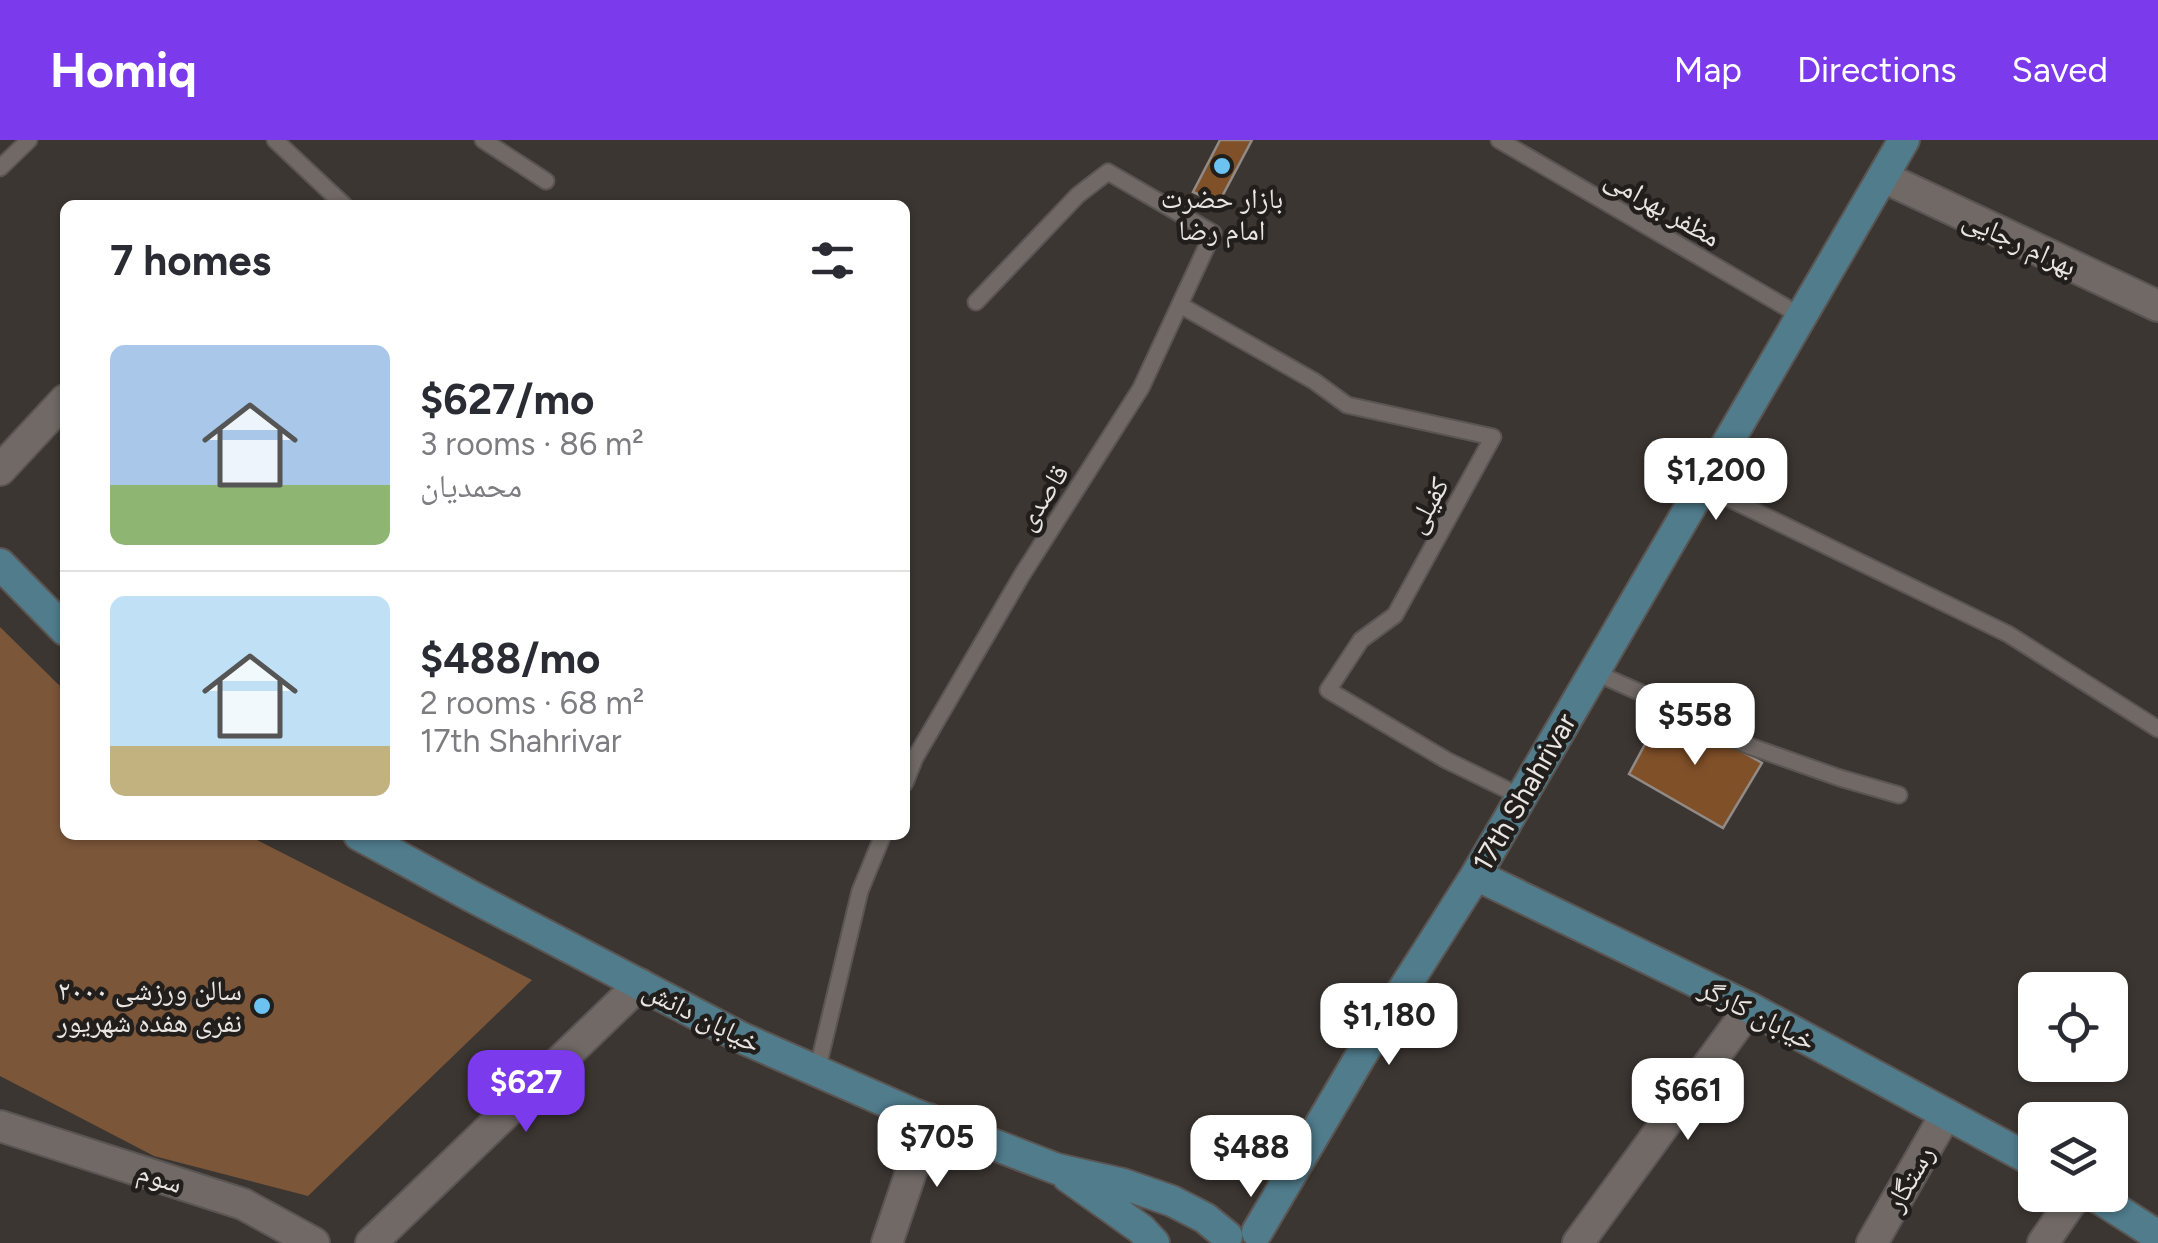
<!DOCTYPE html>
<meta charset="utf-8">
<style>
:root{--surface:#fff;--page:#f2f2f3;--text:#2b2b33;--muted:#7c7c81;--line:#e1e1e2;--accent:#7c3aed}
body{margin:0;font-family:Figtree,"Noto Naskh Arabic",sans-serif;background:var(--page);color:var(--text);height:100vh;display:flex;flex-direction:column;font-size:38px;white-space:nowrap}
*{box-sizing:border-box;margin:0}
p{font-size:32px;color:var(--muted)}
.icon{flex:none;width:55px;height:55px;fill:none;stroke:currentColor;stroke-width:2;stroke-linecap:round;stroke-linejoin:round}
.map{position:relative;flex:1;overflow:hidden}
.side{position:absolute;left:60px;top:60px;width:850px;height:640px;display:flex;flex-direction:column;background:var(--surface);border-radius:15px;box-shadow:0 2px 8px #0004}
.side>*{flex:none}
.buttons{position:absolute;left:2018px;top:832px;display:grid;gap:20px}
.buttons a{display:grid;place-items:center;width:110px;height:110px;border-radius:15px;background:var(--surface);box-shadow:0 2px 8px #0004;font-size:50px}
.price{position:absolute;translate:-50% -85px;padding:0 22px;border-radius:20px;background:#fff;color:#222;font-size:32px;line-height:65px;filter:drop-shadow(0 2px 5px #0008)}
.price::after{content:'';position:absolute;left:50%;top:60px;width:30px;height:22px;margin-left:-15px;background:inherit;clip-path:polygon(0 0,100% 0,50% 100%)}
.price.selected{background:var(--accent);color:#fff}
ul{padding:0;list-style:none}
li{display:flex;align-items:center;gap:30px;height:250px;padding:0 50px}
li+li{border-top:2px solid var(--line)}
li span{display:grid;place-items:center;flex:none;width:280px;height:200px;border-radius:15px;color:#555}
li>.icon{margin-inline-start:auto}
span .icon{width:120px;height:120px;fill:#fffc;stroke-width:1}
li b{font-size:42px}
h2{display:flex;justify-content:space-between;align-items:center;height:120px;padding:0 50px;font-size:42px}
header{display:flex;align-items:center;gap:60px;box-sizing:border-box;height:140px;padding:0 50px;background:var(--accent);color:#fff}
header strong{font-size:48px}
nav{display:flex;gap:55px;margin-inline-start:auto;font-size:35px}
.map>svg:first-child{display:block}
.green{fill:#7b5639}
.building{fill:#805028;stroke:#918a86;stroke-width:2.5}
.lines{fill:none;stroke-linecap:round;stroke-linejoin:round}
.service-casing{stroke:#5a5552;stroke-width:19}
.minor-casing{stroke:#5a5552;stroke-width:34}
.secondary-casing{stroke:#5a5552;stroke-width:34}
.service{stroke:#706965;stroke-width:15}
.minor{stroke:#706965;stroke-width:30}
.secondary{stroke:#507c8c;stroke-width:30}
.poi-dot{fill:#6cc3f2;stroke:#211e1c;stroke-width:4}
.labels{text-anchor:middle;dominant-baseline:central;stroke-width:9;stroke-linejoin:round;paint-order:stroke}
.poi-label{font-size:28px;fill:#e8e5e2;stroke:#211e1c}
.street-label{font-size:28px;fill:#e8e5e2;stroke:#211e1c}
</style>
<header>
<strong>Homiq</strong>
<nav><a>Map</a><a>Directions</a><a>Saved</a></nav>
</header>
<div class="map">
<svg width="2158" height="1103" viewBox="0 0 2158 1103">
<rect width="100%" height="100%" fill="#3c3632"/>
<path class="green" d="M0,487L65,551V695H247L532,840L308,1056L154,1016L0,936Z"/>
<path class="building" d="M1220,0H1252L1218,64L1193,52Z
M1665,567L1762,623L1723,688L1629,634Z"/>
<g class="lines">
<defs>
<path id="service" d="M275,0L344,65
M483,0L546,41
M1499,0L1801,176
M0,28L29,0
M1180,165L1314,241L1347,265L1493,297L1395,475L1361,500L1328,550L1446,620L1522,657
M1703,346L2008,494L2158,589
M1594,532L1675,568L1712,590L1752,607L1840,638L1899,655
M905,643L915,618L1022,435L1141,248L1213,93L1108,32L1078,55L976,162
M817,931L860,751L883,695"/>
<path id="minor" d="M1883,37L2158,166
M0,330L65,260
M0,986L243,1064L314,1103
M371,1103L640,844
M887,1103L929,979
M1578,1103L1750,868
M1872,1103L1946,974
M2043,1103L2076,1055"/>
<path id="secondary" d="M0,424L65,490
M359,695L469,755L742,898L912,973L1057,1029L1123,1044L1172,1061L1205,1078L1227,1096
M1476,735L1750,868L2035,1022
M1068,1037L1141,1089L1154,1103
M2094,1055L2158,1096
M1257,1092L1359,919L1476,735L1904,0"/>
</defs>
<use href="#service" class="service-casing"/>
<use href="#minor" class="minor-casing"/>
<use href="#secondary" class="secondary-casing"/>
<use href="#service" class="service"/>
<use href="#minor" class="minor"/>
<use href="#secondary" class="secondary"/>
</g>
<g class="poi-dot">
<circle cx="1222" cy="26" r="10"/>
<circle cx="262" cy="866" r="10"/>
</g>
<g class="labels">
<g class="poi-label">
<text x="1222" y="58">بازار حضرت<tspan x="1222" dy="32">امام رضا</tspan></text>
<text x="242" y="850" text-anchor="end">سالن ورزشی ۲۰۰۰<tspan x="242" dy="32">نفری هفده شهریور</tspan></text>
</g>
<g class="street-label">
<text transform="translate(1663 67) rotate(30)">مظفر بهرامی</text>
<text transform="translate(2020 102) rotate(25)">بهرام رجایی</text>
<text transform="translate(1042 357) rotate(-57)">قاصدی</text>
<text transform="translate(1427 365) rotate(-61)">کفیلی</text>
<text transform="translate(1524 652) rotate(-60)">17th Shahrivar</text>
<text transform="translate(1758 874) rotate(27)">خیابان کارگر</text>
<text transform="translate(702 876) rotate(27)">خیابان دانش</text>
<text transform="translate(160 1037) rotate(18)">سوم</text>
<text transform="translate(1909 1038) rotate(-60)">رستگار</text>
</g>
</g>
</svg>
<div class="buttons">
<a><svg class="icon" aria-label="locate" viewBox="0 0 24 24"><circle cx="12" cy="12" r="6"/><path d="M12 2v4M12 18v4M2 12h4M18 12h4"/></svg></a>
<a><svg class="icon" aria-label="layers" viewBox="0 0 24 24"><path d="M12 4l9 5-9 5-9-5zM3 14l9 5 9-5"/></svg></a>
</div>
<b class="price" style="left:1716px;top:383px">$1,200</b>
<b class="price" style="left:1695px;top:628px">$558</b>
<b class="price" style="left:1389px;top:928px">$1,180</b>
<b class="price selected" style="left:526px;top:995px">$627</b>
<b class="price" style="left:1688px;top:1003px">$661</b>
<b class="price" style="left:937px;top:1050px">$705</b>
<b class="price" style="left:1251px;top:1060px">$488</b>
<section class="side">
<h2>7 homes<svg class="icon" aria-label="filters" viewBox="0 0 24 24"><path d="M4 7h16M4 17h16"/><circle cx="9" cy="7" r="2"/><circle cx="15" cy="17" r="2"/></svg></h2>
<ul>
<li><span style="background:linear-gradient(#a9c7e8 70%,#8fb573 0)"><svg class="icon" aria-label="home" viewBox="0 0 24 24"><path d="M3 11l9-7 9 7M6 9v11h12V9"/></svg></span><div><b>$627/mo</b><p>3 rooms · 86 m²</p><p>محمدیان</p></div></li>
<li><span style="background:linear-gradient(#bfe0f5 75%,#c2b280 0)"><svg class="icon" aria-label="home" viewBox="0 0 24 24"><path d="M3 11l9-7 9 7M6 9v11h12V9"/></svg></span><div><b>$488/mo</b><p>2 rooms · 68 m²</p><p>17th Shahrivar</p></div></li>
</ul>
</section>
</div>
